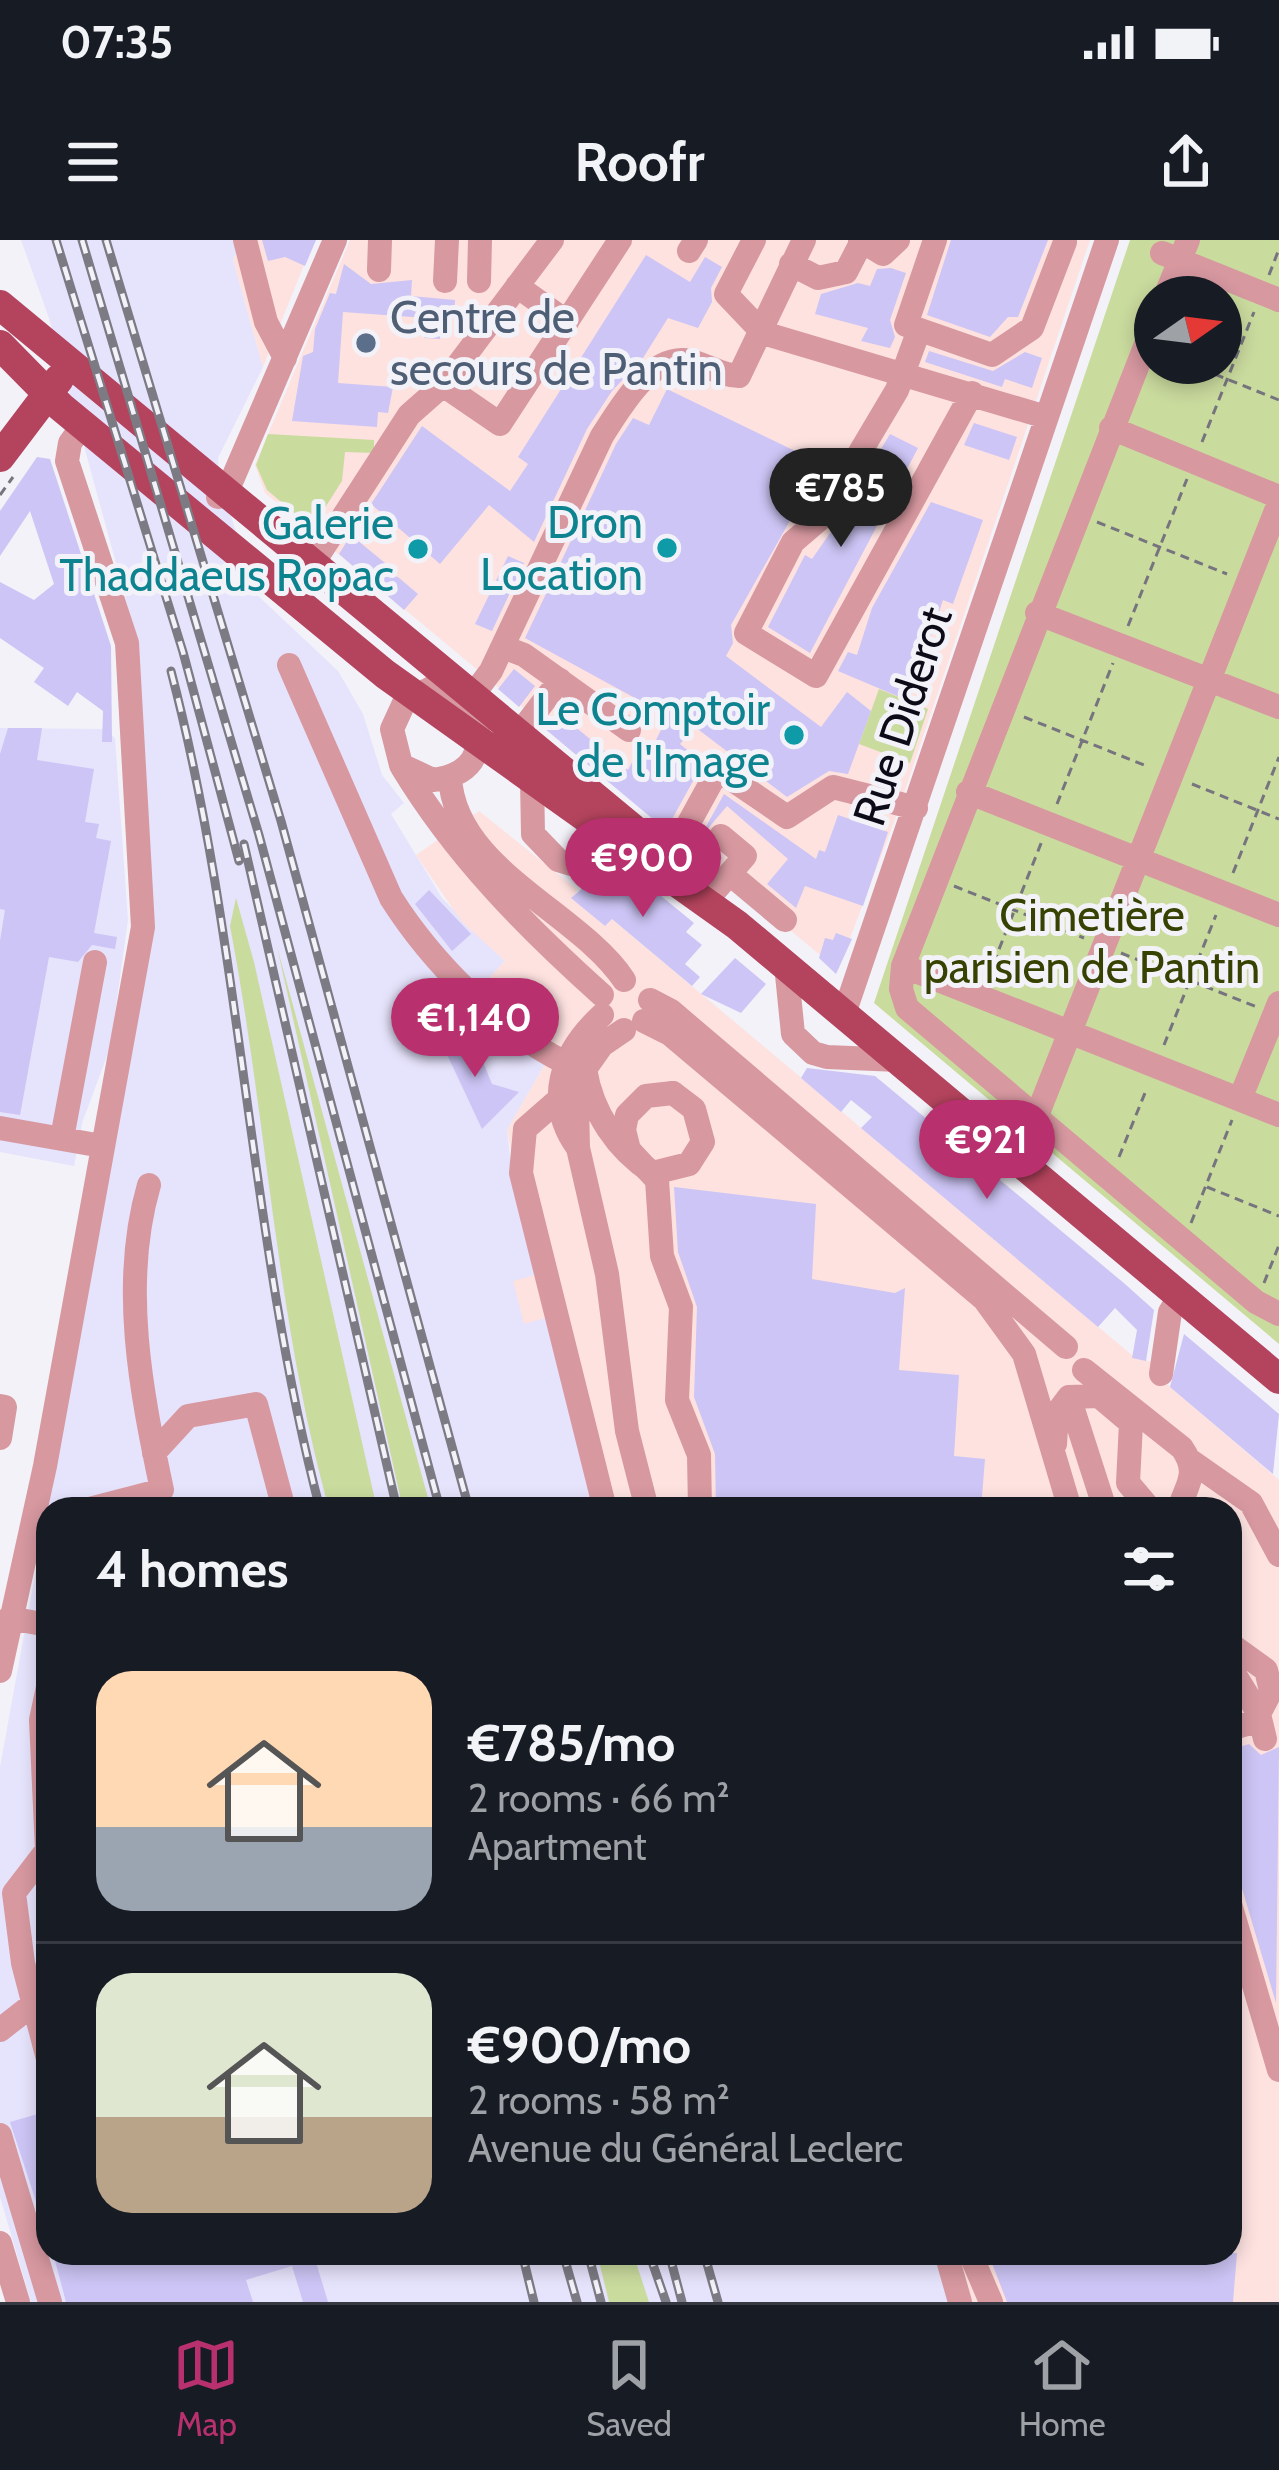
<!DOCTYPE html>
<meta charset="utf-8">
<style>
:root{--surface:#171b24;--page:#242831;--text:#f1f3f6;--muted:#9ea1a6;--line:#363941;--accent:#b9306e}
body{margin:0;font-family:Cabin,sans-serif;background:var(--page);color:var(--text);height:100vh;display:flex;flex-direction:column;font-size:45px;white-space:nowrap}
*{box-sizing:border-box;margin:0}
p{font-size:39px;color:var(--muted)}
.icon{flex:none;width:66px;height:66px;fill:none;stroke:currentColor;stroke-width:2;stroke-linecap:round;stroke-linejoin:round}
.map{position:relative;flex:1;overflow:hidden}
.side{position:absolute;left:36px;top:1257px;width:1206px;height:768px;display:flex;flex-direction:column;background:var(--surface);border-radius:36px;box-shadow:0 6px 18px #0003}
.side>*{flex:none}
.needle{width:78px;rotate:76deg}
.buttons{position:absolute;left:1134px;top:36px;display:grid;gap:24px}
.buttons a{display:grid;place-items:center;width:108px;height:108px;border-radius:50%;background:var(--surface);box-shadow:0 6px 18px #0003;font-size:60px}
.price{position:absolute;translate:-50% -102px;padding:0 27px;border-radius:42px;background:var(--accent);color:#fff;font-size:39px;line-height:78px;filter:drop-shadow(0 3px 6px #0008)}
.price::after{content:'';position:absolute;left:50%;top:72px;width:36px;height:27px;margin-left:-18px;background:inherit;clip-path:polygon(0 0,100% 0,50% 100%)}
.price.selected{background:#222;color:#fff}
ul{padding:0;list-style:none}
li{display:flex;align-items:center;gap:36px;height:300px;padding:0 60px}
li+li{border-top:3px solid var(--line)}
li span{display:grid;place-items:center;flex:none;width:336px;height:240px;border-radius:36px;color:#555}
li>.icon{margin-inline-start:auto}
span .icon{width:144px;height:144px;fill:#fffc;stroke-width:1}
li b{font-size:51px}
h2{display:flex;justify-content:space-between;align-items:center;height:144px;padding:0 60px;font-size:51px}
.status{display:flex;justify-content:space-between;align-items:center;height:84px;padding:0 60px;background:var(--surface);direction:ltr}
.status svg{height:33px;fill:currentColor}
header{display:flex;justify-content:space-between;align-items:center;height:156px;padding:0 60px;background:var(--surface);font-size:54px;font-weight:700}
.menu{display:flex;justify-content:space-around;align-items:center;height:168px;border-top:3px solid var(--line);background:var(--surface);font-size:33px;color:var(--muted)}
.menu a{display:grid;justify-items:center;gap:6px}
.menu .selected{color:var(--accent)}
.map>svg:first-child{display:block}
.built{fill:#e6e3fc}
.industrial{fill:#fde2e0}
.green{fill:#cadb9e;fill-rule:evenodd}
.building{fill:#ccc5f5}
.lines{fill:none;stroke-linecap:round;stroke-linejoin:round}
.path{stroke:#76747e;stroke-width:3;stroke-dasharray:9 6;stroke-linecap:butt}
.minor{stroke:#d798a0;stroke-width:24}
.major{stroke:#b4445d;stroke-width:30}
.rail-casing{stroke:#7c7b84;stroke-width:9}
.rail{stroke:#f3f2f9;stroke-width:4.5;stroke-dasharray:14;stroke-linecap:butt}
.minor-bridge{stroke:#d798a0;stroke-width:24}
.service-dot{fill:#5c6f8a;stroke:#f3f2f9;stroke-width:4.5}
.culture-dot{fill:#0f9aa8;stroke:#f3f2f9;stroke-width:4.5}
.labels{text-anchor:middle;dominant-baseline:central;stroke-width:10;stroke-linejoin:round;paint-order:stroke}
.service-label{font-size:45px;fill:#4e5e75;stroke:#f3f2f9;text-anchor:start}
.culture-label{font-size:45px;fill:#0d838f;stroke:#f3f2f9;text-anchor:end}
.street-label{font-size:45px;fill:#0d0b17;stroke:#f3f2f9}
.park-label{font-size:45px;fill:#364201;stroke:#f3f2f9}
</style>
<div class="status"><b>07:35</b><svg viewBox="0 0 49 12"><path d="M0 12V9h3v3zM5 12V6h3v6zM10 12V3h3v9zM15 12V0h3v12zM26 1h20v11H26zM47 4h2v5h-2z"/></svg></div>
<header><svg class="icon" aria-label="menu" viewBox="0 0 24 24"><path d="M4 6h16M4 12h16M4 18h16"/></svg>Roofr<svg class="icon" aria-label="share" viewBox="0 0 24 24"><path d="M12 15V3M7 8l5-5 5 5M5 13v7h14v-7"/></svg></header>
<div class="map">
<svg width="1279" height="2062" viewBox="0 0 1279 2062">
<rect width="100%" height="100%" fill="#f3f2f9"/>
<path class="built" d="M21,0H242L233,20L263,127L218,218L219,236L254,352L338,431L363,474L382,535L404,563L391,574L442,658L505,721L472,757L545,824L507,890L513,944L536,1035L513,1042L547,1078L594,1269H48V2013H939L953,2062H31L0,1957V1527L153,687L137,400L49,78Z
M0,488L103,489L115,498L128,680L110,808L82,883L74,926L0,912Z"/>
<path class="industrial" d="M243,0H314L263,127L233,20Z
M350,0H1090L897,574L838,730L265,253L255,225Z
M479,571L578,650L572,658L605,686L612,679L1133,1116L1155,1123L1153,1132L1279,1240V2062H953L939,2013H1230V1269H594L546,1078L524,1084L513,1041L535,1035L507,890L545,824L471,757L505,721L462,682L416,615Z"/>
<path class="green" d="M1130,0H1279V1104L874,763ZM1155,57H1221V123H1155Z
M268,194L374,200V213L345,212L342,241L312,288L267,250L256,225Z
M879,449L928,469L910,523L859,504Z
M236,658L254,722L377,1269H329C276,1079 267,879 230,686Z
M277,707L431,1269H403Z
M597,2013H633L649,2062H609Z"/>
<path class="building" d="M262,0H316L305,26L285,17L268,21Z
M951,0H1048L1018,77H1008L990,97L927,75Z
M646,15L690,42L705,17L722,27L711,48L712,62L698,88L668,78L643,118L612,151L587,189L534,302L489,265L440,324L371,264L422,186L510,251L528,224L518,217Z
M344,24L371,44L412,40L411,56L455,60L454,79H441L440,99L424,98L426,78L343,72L338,143L393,147L388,173L378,172L377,187L292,181L303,116L313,112L315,89L330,53L336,54Z
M891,28L906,33L890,80L895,97L890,108L861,101L868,88L815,74L821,54L858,43L870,46L877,29Z
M929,111L993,131L1025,112L1042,118L1032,148L1005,139L1002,147L925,122Z
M667,149L822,224L731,385L733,403L726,416L821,487L847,452L871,471L848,534L829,531L787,557L695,487L680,504L703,523L666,590L544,488L557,472L628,530L639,509L649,514L668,476L525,398L554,337L595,354L560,324L616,204L633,178L649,185Z
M974,183L1017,197L1009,220L964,205Z
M890,194L918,208L810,413L768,387L805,315L812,319L835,286Z
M37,217L50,219L111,406L112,502H102L103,471L77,452L68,466L34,442L44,428L0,398V342L34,360L54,344L30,271L0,316V271Z
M931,262L983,280L953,364L943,360L909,461L838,431L848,412L857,415L872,368Z
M351,295L385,323L377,333L398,337L418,354L404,370L339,314Z
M508,316L524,323L492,391L475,384Z
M514,429L535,446L519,467L498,449Z
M8,488H42L37,520L94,529L85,582L99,584L96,598L111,601L94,693L117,697L115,709L92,705L78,722L49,717L20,875L0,872V701L5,670L0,669V514Z
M724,554L816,619L819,610L825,612L838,575L888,592L863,666L805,646L796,668L767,644L788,619L727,566L705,592L706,603L722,618L712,629L692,612Z
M603,630L634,654L644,642L694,683L686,692L702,705L685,724L700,737L692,746L612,679L605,686L571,658Z
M429,650L471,694L452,711L415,664Z
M836,693L852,699L836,734L819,718L825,698L833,700Z
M735,718L766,744L741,773L701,754Z
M454,786L472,827L483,822L492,844L519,852L482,889L437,793Z
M807,828L875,836L1125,1044L1154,1070L1146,1121L1132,1118L1137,1090L1115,1068L1098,1087L861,888L872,877L851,860L841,872L801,838Z
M674,947L816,964L812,1039L895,1053L905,1048L899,1130L959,1135L954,1216L985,1219L981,1269H716L715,1214L694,1157L697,1067L678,1012Z
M1184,1094L1279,1174L1273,1234L1170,1147Z
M1249,1504L1261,1515L1279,1507L1276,1763L1230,1608V1510Z
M48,1871V1998L10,1882Z
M53,2013H323L315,2019L328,2062H303L292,2026L246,2040L253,2062H66Z
M988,2013H1237L1233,2062H1007Z"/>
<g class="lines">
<path class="path" d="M1269,35L1279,9
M1187,123L1279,160
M1202,202L1254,72
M0,255L13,237
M1097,282L1227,334
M1128,386L1187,239
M1024,477L1149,527
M1192,544L1279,579
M1057,564L1113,423
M1233,633L1279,517
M954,646L1084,698
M1121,713L1257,767
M988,737L1042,601
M1164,805L1216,675
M1119,917L1147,848
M1207,947L1279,976
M1191,983L1232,880
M1264,1043L1279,1005"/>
<path class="minor" d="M245,0L266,82L285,118
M754,0L726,54L763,93L1046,177
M860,0L883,14L898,0
M935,0L906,85L992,115L1032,88L1065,2
M689,11L696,0
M1162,13L1279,60
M791,24L818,38L846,32L862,1
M379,30L380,0
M445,41L447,0
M479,41L480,0
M517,46L567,82
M1165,57L1188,0
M1155,81L903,726L901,749L907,768L1256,1062L1279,1074
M919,90L897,150L821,278L793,302L746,393L816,436L972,153
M443,145L500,184L620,0
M1111,188L1279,257
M218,257L232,240L335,0
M312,325L409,175L443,145L552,0
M1037,373L1279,467
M503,407L524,415L629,490
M289,425L391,658C431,721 498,790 566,823
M466,469L433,447L404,463L392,489L401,525L433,540C485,533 483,499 472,456L491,431L602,196C619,170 648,118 684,120C704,122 720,136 739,136L804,0
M518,495L560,440
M402,527C456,616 525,686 602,755
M450,537C454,629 580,673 624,740
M532,539L533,594L558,620L578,626L604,610L625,607
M968,552L1279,675
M669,619L718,530L787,577L833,547L916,568
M730,634L785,680
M713,653L745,616L721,596
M786,725L793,794L813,813L827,817L898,820
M903,726L1279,875
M650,760L671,771L1066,1107
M844,774L1107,0
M644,781L670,794L984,1059L1024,1114L1070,1269
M624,790L602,805L585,829C592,872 616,909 653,933L689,924L703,902L694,869L673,853
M585,829L577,863L578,908L607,1034L627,1191L647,1269
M1240,859L1279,763
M557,861L525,889L521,933L605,1269
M1036,878L1279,263
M0,888L102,906
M62,898L95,722
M578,908C544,861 561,813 602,775
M1084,1130L1182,1208C1200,1234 1186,1245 1179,1269
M1161,1134L1170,1072L1180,1056
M1069,1157L1105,1269
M0,1166L5,1167L0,1198
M1055,1204L1057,1173L1069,1157L1099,1156L1131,1183L1128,1243L1150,1269
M154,1213L188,1176L256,1164L284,1269
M1191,1221L1251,1263L1279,1315
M89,1269L162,1250C141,1151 120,1044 149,945
M9,1378L48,1385
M1230,1404L1266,1430L1271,1451L1259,1474L1265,1499
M1230,1427L1259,1474L1250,1483L1230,1489
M0,1431L45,1226L143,687L127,403L67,221L70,203L83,185
M48,1447L41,1480L47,1610L14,1653L23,1723L48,1819
M1230,1664L1279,1830
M0,1790L32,1765
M0,1895L50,2062
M0,2003L18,2062
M946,2013L960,2062
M970,2013L991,2062"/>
<path class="major" d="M0,65L632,588
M0,105L61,167L385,434L737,685L1279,1139
M0,217L59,139"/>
<defs>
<path id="rail" d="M56,0L183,412L239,621
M82,0L259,595L440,1269
M106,0L281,581L469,1269
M171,431C243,706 248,994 320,1269
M244,604L397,1269
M522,2013L534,2062
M563,2013L577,2062
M588,2013L601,2062
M649,2013L666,2062
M669,2013L682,2062
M704,2013L718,2062"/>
</defs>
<use href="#rail" class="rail-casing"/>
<use href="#rail" class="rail"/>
<path class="minor-bridge" d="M673,853L646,856L627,875L624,890L629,910L657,940L662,1016L681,1067L677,1160L699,1215L700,1269"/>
</g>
<circle class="service-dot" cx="366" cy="103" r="12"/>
<g class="culture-dot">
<circle cx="667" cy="308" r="12"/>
<circle cx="418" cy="309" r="12"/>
<circle cx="794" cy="495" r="12"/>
</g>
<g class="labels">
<g class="service-label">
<text x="390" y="77">Centre de<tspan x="390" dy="52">secours de Pantin</tspan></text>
</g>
<g class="culture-label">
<text x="643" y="282">Dron<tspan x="643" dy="52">Location</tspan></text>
<text x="394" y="283">Galerie<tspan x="394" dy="52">Thaddaeus Ropac</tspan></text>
<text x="770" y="469">Le Comptoir<tspan x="770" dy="52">de l'Image</tspan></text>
</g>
<g class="street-label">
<text transform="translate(902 476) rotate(-72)">Rue Diderot</text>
</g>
<g class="park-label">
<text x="1092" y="675">Cimetière<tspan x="1092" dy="52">parisien de Pantin</tspan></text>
</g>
</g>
</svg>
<div class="buttons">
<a><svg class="needle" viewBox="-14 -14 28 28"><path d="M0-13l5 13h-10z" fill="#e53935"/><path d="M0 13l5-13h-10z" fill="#9ea1a6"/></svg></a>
</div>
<b class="price selected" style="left:841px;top:310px">€785</b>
<b class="price" style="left:643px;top:680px">€900</b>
<b class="price" style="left:475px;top:840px">€1,140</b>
<b class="price" style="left:987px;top:962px">€921</b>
<section class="side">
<h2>4 homes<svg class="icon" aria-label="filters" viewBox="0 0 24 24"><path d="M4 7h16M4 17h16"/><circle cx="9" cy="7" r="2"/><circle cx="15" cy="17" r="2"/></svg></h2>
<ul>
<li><span style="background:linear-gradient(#ffd9b3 65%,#9aa5b1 0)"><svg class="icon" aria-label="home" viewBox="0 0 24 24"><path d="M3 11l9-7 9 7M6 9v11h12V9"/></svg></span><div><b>€785/mo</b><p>2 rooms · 66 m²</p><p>Apartment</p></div></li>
<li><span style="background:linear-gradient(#dfe7d0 60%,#b9a48a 0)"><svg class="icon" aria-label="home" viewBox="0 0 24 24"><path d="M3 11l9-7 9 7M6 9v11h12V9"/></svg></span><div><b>€900/mo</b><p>2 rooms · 58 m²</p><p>Avenue du Général Leclerc</p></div></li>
</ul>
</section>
</div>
<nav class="menu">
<a class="selected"><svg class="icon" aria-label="map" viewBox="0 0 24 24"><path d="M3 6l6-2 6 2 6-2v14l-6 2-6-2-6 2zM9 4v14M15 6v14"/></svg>Map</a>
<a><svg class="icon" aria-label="saved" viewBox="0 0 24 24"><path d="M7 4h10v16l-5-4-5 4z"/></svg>Saved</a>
<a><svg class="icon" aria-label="home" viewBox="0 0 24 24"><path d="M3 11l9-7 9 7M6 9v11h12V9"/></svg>Home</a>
</nav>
